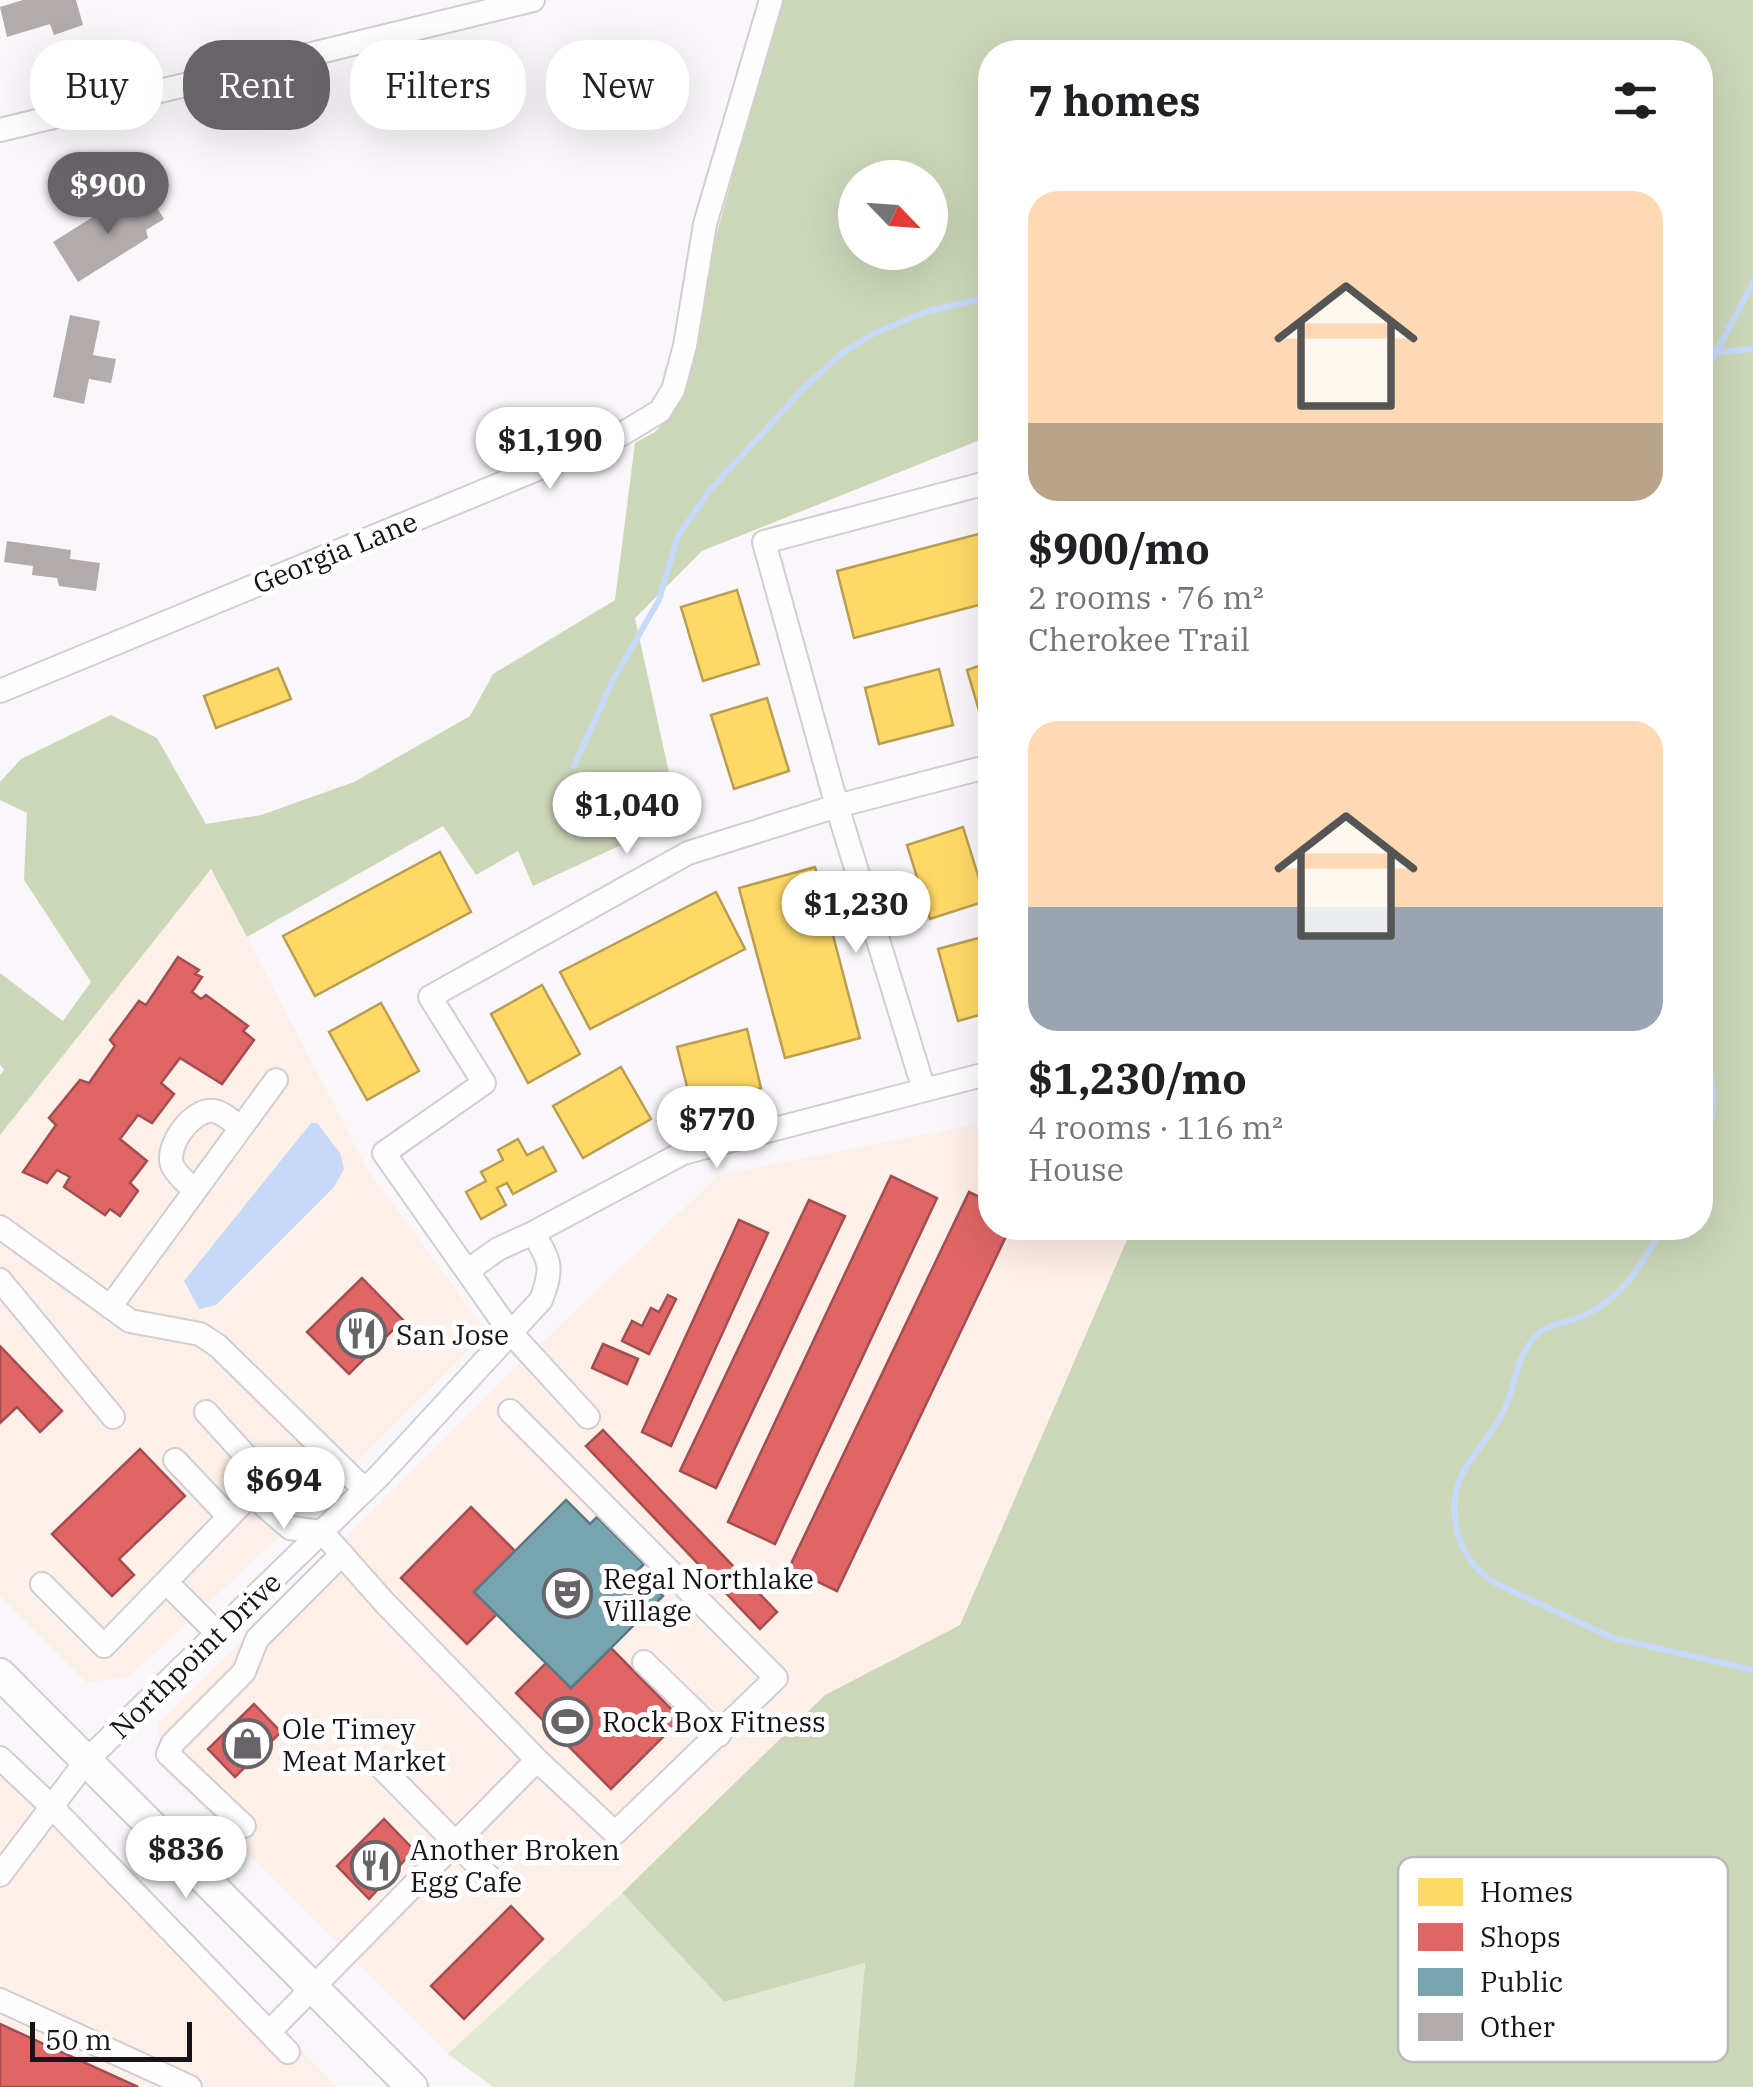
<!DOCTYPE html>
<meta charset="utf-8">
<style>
:root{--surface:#fff;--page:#f6f6f6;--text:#202124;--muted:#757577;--accent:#686269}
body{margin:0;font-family:"IBM Plex Serif",serif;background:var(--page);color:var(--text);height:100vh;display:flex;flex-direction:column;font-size:38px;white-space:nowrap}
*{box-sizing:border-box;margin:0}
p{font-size:32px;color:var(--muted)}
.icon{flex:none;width:55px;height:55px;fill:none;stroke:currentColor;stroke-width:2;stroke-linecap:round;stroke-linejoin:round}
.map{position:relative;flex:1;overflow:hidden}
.sheet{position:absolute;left:978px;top:40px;width:735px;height:1200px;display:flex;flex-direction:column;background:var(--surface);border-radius:40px;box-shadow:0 10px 40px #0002}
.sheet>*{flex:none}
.banner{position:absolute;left:30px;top:40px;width:798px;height:90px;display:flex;gap:20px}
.needle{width:65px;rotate:115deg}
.tools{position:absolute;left:838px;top:160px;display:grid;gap:20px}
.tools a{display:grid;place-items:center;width:110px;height:110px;border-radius:50%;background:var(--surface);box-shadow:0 10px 40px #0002;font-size:50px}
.scale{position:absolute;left:30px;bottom:25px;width:162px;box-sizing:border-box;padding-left:10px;border:5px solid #19121b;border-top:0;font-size:28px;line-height:35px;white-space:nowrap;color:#19121b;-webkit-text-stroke:8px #fff;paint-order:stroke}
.price{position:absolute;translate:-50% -85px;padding:0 22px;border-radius:35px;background:#fff;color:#222;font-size:32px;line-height:65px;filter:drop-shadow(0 2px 5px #0008)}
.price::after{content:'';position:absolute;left:50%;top:60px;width:30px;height:22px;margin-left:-15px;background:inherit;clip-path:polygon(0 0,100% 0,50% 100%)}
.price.on{background:var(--accent);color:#fff}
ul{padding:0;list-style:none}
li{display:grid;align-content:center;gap:20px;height:530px;padding:0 50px}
li span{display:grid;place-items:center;height:310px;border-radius:30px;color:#555}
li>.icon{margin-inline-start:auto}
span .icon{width:180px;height:180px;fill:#fffc;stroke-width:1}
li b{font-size:42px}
h2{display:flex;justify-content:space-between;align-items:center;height:120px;padding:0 50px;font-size:42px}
.tag{padding:0 35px;border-radius:40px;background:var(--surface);box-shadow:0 10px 40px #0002;font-size:35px;line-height:90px}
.tag.on{background:var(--accent);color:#fff}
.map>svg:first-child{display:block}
.commercial{fill:#fdf0e9}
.green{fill:#e1e8d4}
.forest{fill:#ccd7b8;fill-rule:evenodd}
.water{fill:#c6d9f8}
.homes{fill:#ffd966;stroke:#ba9d50;stroke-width:2.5}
.shops{fill:#e06666;stroke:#a44d50;stroke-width:2.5}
.public{fill:#76a5af;stroke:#5a7983;stroke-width:2.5}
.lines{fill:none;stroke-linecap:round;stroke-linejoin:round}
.stream{stroke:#c6d9f8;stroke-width:6}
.building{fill:#b2abac}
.minor-casing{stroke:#d2cdd3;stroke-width:26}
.major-casing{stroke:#d2cdd3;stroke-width:34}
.minor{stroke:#fefefe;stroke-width:22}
.major{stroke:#fefefe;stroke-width:30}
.labels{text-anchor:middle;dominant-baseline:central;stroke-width:10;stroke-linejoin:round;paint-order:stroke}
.street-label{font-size:28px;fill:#19121b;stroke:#fff}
.poi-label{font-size:28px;fill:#19121b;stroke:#fff;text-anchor:start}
.key{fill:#fff;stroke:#bab8bb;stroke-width:2.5}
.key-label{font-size:28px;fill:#19121b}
</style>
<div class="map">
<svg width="1753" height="2087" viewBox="0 0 1753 2087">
<rect width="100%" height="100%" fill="#faf7fb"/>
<path class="commercial" d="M211,868L368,1170L487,1332L335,1484L156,1652L127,1677L87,1683L0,1596V1135Z
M983,1123L990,1129V1228H1111L1126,1240L960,1625L825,1695L622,1893L448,2054L160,1766L158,1725L503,1379L719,1175Z
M0,1752L277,2024L337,2087H0Z"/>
<path class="green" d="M622,1893L724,2002L865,1963L854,2087H493L448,2054Z"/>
<path class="forest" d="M782,0H1753V2087H854L865,1963L724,2002L622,1893L825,1695L960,1625L1132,1228H1700V52H990V436L702,551L635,618L679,818L533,886L518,851L476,875L443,826L247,937L211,869L0,1135V1075L4,1070L0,1065V973L63,1021L91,982L24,880L27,813L0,800V782L21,759L111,715L157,738L206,824L261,815L354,782L470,716L493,674L615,600L635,443L655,432L675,410L687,384L717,232ZM855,178H930V252H855Z"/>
<path class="water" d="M311,1123H317L340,1153L344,1169L334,1187L216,1305L199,1309L184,1281Z"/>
<path class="homes" d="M990,531V602L854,638L837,571Z
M737,590L759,664L703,681L681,607Z
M990,662V722L983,724L967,670Z
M278,668L291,699L216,728L204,696Z
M939,669L953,725L879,744L865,688Z
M767,698L789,771L734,789L711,715Z
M963,827L986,901L930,919L907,845Z
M440,852L471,912L315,996L283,936Z
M815,867L860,1038L785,1058L739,888Z
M716,892L745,949L590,1029L560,972Z
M990,935V1012L958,1021L938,949Z
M542,985L580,1054L528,1083L491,1014Z
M381,1003L419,1071L367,1100L329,1032Z
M747,1029L761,1088L692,1106L677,1047Z
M621,1067L651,1119L583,1158L553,1106Z
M518,1139L527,1155L543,1147L556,1171L513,1194L507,1183L497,1188L506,1205L481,1219L466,1192L486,1181L481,1172L503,1160L498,1150Z"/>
<path class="shops" d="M178,957L199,970L195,974L202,977L192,992L201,999L206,995L248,1026L243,1031L254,1040L222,1084L180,1058L161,1083L174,1094L152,1123L138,1115L120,1139L147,1161L130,1183L138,1191L120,1216L110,1209L105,1215L64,1187L70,1177L57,1170L47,1183L23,1172L56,1125L49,1118L80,1080L89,1083L115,1046L110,1040L139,1001L146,1005Z
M891,1176L937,1198L775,1544L728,1522Z
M969,1192L990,1202V1228H1010L837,1591L789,1568Z
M809,1200L845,1216L716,1488L680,1471Z
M739,1220L768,1233L671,1446L642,1432Z
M362,1278L403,1320L349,1374L307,1332Z
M668,1295L676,1299L649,1354L622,1341L632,1321L642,1326L651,1308L659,1312Z
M603,1344L638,1359L627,1384L592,1368Z
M0,1346L62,1411L40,1432L17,1407L0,1423Z
M603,1430L777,1612L760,1629L586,1446Z
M140,1449L185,1496L119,1559L134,1575L112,1596L52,1534Z
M471,1507L515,1551L474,1592L497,1614L467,1644L401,1578Z
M611,1648L681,1719L611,1789L516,1693L546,1663L571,1688Z
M254,1704L281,1732L235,1777L208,1749Z
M384,1819L414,1850L369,1899L337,1866Z
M511,1906L543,1939L464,2019L431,1986Z
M0,2024L138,2087H0Z"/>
<path class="public" d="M566,1500L590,1524L597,1517L644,1564L637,1571L663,1596L571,1688L474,1592Z"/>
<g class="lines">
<path class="stream" d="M1700,337L1717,352L1753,349
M1700,382L1753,283
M574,766L614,678L659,600L678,536L710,490L803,389L842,353L875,333L925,312L990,297
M1700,1037C1718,1085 1718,1111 1700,1159
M1663,1228C1641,1265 1624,1297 1583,1316C1570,1322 1551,1323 1540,1332C1517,1351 1516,1383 1505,1408C1482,1457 1444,1469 1457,1531C1463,1554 1477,1572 1497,1584L1613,1638L1753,1670"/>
</g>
<path class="building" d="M23,0H76L83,25L54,35L50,24L7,37L0,7Z
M147,192L164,219L146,230L148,238L78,282L53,242L96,215L100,222Z
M70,315L100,321L93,355L116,359L111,383L89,379L84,404L53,397Z
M7,541L71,550L70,559L100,563L96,591L59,586L57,578L32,575L33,566L4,562Z"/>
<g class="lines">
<defs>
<path id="minor" d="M0,130L533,0
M0,691L622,434L660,411L673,390L685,346L705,224L771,0
M924,1090L837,806L990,766
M195,1191C188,1184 178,1176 173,1167C163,1148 193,1107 214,1111C224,1113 233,1122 241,1128
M0,1227L130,1321L200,1334L218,1346L365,1490
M467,1271L498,1249L533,1233
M0,1280L113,1417
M110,1307L276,1080
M206,1412L266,1478L251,1494
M588,1417L510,1332L384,1153L484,1083L430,997L688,853L837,806L764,542L990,482
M175,1460L229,1517
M166,1582L217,1633
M42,1584L104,1646L251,1494L290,1528L322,1532L384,1602L537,1760
M644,1662L719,1735
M0,1758L52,1807L288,2052
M381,1767L491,1879
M244,1826L168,1754L173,1743L244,1672L257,1639L342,1554
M0,1875L87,1760L379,1476L541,1300C553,1268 551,1262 533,1233L683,1153L990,1073
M0,2000L190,2087
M269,2032L537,1760L615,1833L776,1678L510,1411"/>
<path id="major" d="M0,1674L412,2087"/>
</defs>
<use href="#minor" class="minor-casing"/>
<use href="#major" class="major-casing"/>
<use href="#minor" class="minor"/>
<use href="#major" class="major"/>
</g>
<defs>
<symbol id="restaurant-ring" viewBox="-11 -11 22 22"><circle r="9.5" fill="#fff" stroke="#686269" stroke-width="1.5"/><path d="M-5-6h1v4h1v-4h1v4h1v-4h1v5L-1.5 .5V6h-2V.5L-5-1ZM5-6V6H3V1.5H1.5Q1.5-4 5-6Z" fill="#686269"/></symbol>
<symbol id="theatre-ring" viewBox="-11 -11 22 22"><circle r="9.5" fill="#fff" stroke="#686269" stroke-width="1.5"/><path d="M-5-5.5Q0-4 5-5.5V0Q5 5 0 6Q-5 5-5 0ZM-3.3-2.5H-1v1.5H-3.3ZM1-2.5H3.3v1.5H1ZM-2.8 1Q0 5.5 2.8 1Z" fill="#686269"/></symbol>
<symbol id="stadium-ring" viewBox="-11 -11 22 22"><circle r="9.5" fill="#fff" stroke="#686269" stroke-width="1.5"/><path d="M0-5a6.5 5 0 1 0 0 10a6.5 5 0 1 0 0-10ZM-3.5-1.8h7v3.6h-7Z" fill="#686269"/></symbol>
<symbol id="shop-ring" viewBox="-11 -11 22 22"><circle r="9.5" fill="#fff" stroke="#686269" stroke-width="1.5"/><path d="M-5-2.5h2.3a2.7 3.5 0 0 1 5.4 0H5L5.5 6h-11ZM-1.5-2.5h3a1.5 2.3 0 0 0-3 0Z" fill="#686269"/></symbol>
</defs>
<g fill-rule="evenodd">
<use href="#restaurant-ring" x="334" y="1306" width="55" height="55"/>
<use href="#theatre-ring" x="540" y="1566" width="55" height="55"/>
<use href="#stadium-ring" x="540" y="1694" width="55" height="55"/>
<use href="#shop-ring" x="220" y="1716" width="55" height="55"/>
<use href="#restaurant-ring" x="348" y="1838" width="55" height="55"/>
</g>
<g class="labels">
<g class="street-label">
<text transform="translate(335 552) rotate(-22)">Georgia Lane</text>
<text transform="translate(195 1655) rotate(-44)">Northpoint Drive</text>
</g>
<g class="poi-label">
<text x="396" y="1334">San Jose</text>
<text x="603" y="1578">Regal Northlake<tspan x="603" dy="32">Village</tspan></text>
<text x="602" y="1721">Rock Box Fitness</text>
<text x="282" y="1728">Ole Timey<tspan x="282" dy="32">Meat Market</tspan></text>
<text x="410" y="1849">Another Broken<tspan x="410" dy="32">Egg Cafe</tspan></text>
</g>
</g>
<rect x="1398" y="1857" width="330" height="205" rx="15" class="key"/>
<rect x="1418" y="1878" width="45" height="28" fill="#ffd966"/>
<rect x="1418" y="1923" width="45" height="28" fill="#e06666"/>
<rect x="1418" y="1968" width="45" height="28" fill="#76a5af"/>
<rect x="1418" y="2013" width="45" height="28" fill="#b2abac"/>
<g class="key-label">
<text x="1480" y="1902">Homes</text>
<text x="1480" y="1947">Shops</text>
<text x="1480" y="1992">Public</text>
<text x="1480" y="2037">Other</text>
</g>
</svg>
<div class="tools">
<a><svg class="needle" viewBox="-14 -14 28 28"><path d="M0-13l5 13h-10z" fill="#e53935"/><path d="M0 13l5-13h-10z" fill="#757577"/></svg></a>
</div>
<div class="scale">50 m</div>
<b class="price on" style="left:108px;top:237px">$900</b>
<b class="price" style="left:550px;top:492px">$1,190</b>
<b class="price" style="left:627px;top:857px">$1,040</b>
<b class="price" style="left:856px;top:956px">$1,230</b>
<b class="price" style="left:717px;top:1171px">$770</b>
<b class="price" style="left:284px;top:1532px">$694</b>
<b class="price" style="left:186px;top:1901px">$836</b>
<div class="banner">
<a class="tag">Buy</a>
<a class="tag on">Rent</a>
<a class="tag">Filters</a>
<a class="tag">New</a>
</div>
<section class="sheet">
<h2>7 homes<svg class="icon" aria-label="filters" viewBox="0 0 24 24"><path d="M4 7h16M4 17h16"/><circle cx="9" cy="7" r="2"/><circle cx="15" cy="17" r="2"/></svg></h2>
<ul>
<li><span style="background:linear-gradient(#ffd9b3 75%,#b9a48a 0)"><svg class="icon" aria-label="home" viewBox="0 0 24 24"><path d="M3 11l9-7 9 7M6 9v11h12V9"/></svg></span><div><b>$900/mo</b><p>2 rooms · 76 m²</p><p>Cherokee Trail</p></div></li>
<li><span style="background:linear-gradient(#ffd9b3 60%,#9aa5b1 0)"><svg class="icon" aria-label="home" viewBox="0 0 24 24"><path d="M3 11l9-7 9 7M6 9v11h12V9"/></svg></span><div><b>$1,230/mo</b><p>4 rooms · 116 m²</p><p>House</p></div></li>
</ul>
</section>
</div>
